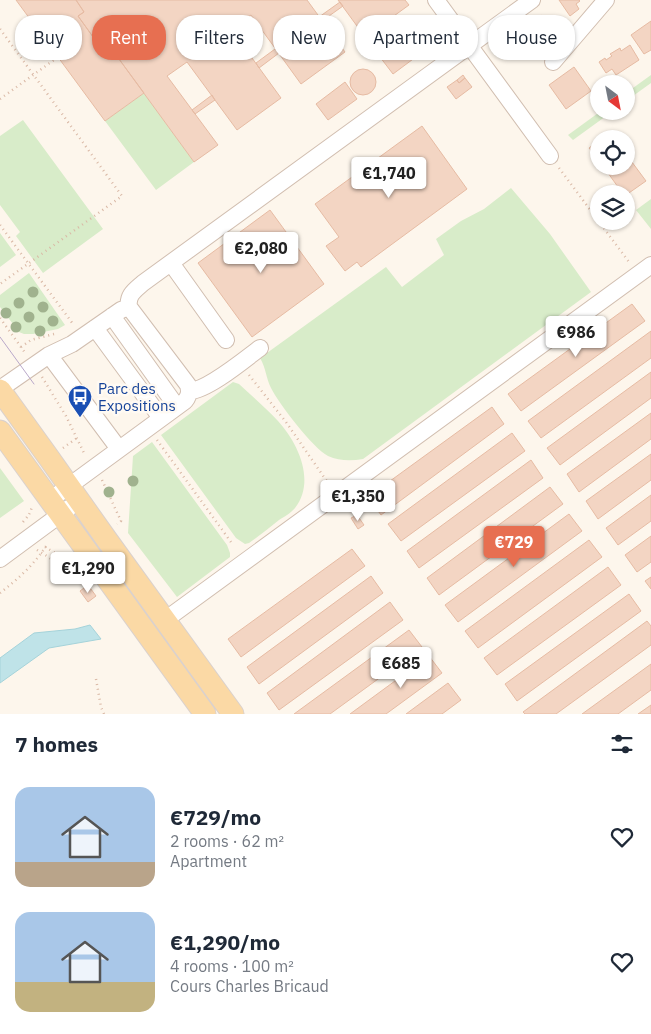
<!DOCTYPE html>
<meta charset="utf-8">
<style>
:root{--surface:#fff;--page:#f2f2f3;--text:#1f2937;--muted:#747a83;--accent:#e76f51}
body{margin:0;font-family:"IBM Plex Sans",sans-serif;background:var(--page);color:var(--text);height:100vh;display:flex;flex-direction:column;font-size:19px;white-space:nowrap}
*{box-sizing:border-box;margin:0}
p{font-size:16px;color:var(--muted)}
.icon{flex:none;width:28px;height:28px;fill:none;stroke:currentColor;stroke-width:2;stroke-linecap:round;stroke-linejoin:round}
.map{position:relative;height:714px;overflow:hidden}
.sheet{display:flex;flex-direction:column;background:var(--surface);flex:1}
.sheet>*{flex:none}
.top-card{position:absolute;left:15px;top:15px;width:621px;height:45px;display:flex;gap:10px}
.needle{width:32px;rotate:148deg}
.tools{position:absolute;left:590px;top:75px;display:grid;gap:10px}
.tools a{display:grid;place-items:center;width:45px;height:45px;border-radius:50%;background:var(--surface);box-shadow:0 1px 4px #0004;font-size:25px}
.price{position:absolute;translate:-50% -42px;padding:0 11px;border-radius:5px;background:#fff;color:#222;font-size:16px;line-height:32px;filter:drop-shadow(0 1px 2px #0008)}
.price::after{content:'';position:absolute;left:50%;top:30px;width:15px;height:11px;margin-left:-8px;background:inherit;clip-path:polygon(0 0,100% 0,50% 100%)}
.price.on{background:var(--accent);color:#fff}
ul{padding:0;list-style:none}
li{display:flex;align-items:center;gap:15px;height:125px;padding:0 15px}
li span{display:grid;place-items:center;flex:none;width:140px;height:100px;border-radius:15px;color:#555}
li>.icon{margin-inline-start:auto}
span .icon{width:60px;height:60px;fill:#fffc;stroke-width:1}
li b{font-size:21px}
h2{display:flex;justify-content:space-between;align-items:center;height:60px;padding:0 15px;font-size:21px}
.pill{padding:0 18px;border-radius:20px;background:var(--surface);box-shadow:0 1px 4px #0004;font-size:18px;line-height:45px}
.pill.on{background:var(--accent);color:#fff}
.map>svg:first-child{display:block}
.green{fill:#d8ecc9}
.water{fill:#bfe3e8;stroke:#a5d3da}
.building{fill:#f3d5c3;stroke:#e6bba3}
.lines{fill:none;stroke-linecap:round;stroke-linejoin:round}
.minor-casing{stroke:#d1beb0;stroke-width:18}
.major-casing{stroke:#dad1cd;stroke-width:23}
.path{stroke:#d9b8a5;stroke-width:2.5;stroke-dasharray:1 4;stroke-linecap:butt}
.minor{stroke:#fff;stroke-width:16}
.major{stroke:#fbd9a5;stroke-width:21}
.tram{stroke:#b9a8c9;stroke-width:1}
.tree{fill:#a0b28e}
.labels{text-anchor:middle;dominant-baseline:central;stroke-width:5;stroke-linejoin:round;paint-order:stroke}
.transit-label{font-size:15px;fill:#164399;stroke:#fffaf3;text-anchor:start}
</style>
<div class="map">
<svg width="651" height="714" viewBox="0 0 651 714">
<rect width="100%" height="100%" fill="#fdf6ec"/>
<path class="green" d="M651,75V83L626,101V93Z
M144,93L194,162L156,190L105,121Z
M601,111H613L573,140L568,135Z
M23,120L103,229L43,273L16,236L20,232L0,205V136Z
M511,188L550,234L591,292L363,459C351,461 339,461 328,456C313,448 279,404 271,388C266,378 266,368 260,358L386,267L402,287L444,255L436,239L461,221L484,209Z
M651,199V229L636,210Z
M0,233L16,255L0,267Z
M29,273L65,325L58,329L33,334H24L19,332L0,307V295Z
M233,382L239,384C252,396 266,408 278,421C298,443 316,481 295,508C291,513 284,517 279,520C269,528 259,536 249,543L245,544L236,538L161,435Z
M152,442L227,545L230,553V557L177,597L128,533L133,456Z
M0,468L24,501L0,518Z"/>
<path class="water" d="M90,625L101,639L49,648L0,683V658L34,633L75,629Z"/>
<path class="building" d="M16,0H76L84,12L78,16L101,48L108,44L144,93L105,121Z
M76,0H307L345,52L301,84L251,15L231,29L281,98L237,130L187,62L167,76L218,145L194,162L108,44L101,48L78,16L84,12Z
M338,0H405L409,5L365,37Z
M559,0H579L580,1L576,4L579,9L570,16Z
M340,2L343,6L322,21L319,17Z
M542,15L555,28L545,38V43L540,47V52L534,58L513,35L524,24L528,28Z
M651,21V50L644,54L631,35Z
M423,25L436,42L393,74L380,57Z
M630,45L639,60L616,75L612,69L606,73L599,62L605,58L606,60L612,56L610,54L620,48L621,51Z
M275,49L279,53L259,68L256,63Z
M574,67L591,91L566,109L549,85Z
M350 82a13 13 0 1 1 26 0a13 13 0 1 1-26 0Z
M463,75L465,78L459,83L457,80Z
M465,78L472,87L456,99L447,87L457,80L459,83Z
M345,82L357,99L328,120L316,104Z
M212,95L215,100L195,114L192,110Z
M422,126L467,189L361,267L357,262L345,271L326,246L339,237L315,204Z
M611,132L615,139H601Z
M599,141V160L589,148Z
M626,154L646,181L626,195V194H623L603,166H626Z
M270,210L324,284L252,337L198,263Z
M632,304L645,321L521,411L508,394Z
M651,331V358L541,438L528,421Z
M651,372V398L560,465L547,448Z
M492,407L504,424L381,515L368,497Z
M651,413V439L579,492L567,474Z
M512,433L525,451L401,541L388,524Z
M651,454V480L598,519L586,501Z
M531,460L543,478L419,568L407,551Z
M550,487L563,504L439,595L427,578Z
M651,495V521L618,545L606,528Z
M569,514L582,531L458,622L445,605Z
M357,515L364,525L358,529L351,518Z
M651,536V562L637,572L625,555Z
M589,540L602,557L478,648L465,631Z
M352,549L365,566L241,657L228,639Z
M608,567L621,585L497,675L484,658Z
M371,576L383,593L259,684L247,667Z
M651,577V589L645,581Z
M88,585L96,596L88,602L80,591Z
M629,594L641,611L517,701L505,684Z
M390,602L403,620L279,710L267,693Z
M647,621L651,626V645L556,714H525L523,712Z
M409,630L422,647L330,714H294Z
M429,656L442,673L386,714H350Z
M651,664V690L618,714H582Z
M448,683L461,700L442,714H406Z
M651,705V714H638Z"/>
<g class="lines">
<defs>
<path id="minor" d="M436,0L550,156
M553,62L606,0
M171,263L226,340
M129,307C127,295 135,290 143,283L532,0
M112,316L177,407
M95,328L161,418
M49,355L119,449
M0,389L49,355L72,344L121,310L129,307L188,385C190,392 189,396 185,401L50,500
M190,391C208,390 244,360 260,348
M0,559L69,508
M165,620L651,265"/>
<path id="major" d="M0,390L49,458L107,540L233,714
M0,431L205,714"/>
</defs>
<use href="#minor" class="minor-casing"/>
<use href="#major" class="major-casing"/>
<path class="path" d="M0,29L122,196L0,284
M0,99L58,57
M559,168L629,262
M0,225L73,324
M0,318L26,354
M21,347L31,340L54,334
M249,375L286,422L328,483
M42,377L66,416L85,455
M157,440L231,542
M63,448L77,438
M102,480L121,521L117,524
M23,522C28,516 31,513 32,505
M45,547L62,557L69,556
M37,550L58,563L77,569
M0,593C18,579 36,563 48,543
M96,679L101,707L104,714"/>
<use href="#minor" class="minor"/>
<use href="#major" class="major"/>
<path class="tram" d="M0,337L34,384"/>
</g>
<g class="tree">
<circle cx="33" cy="292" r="5.5"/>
<circle cx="19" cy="303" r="5.5"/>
<circle cx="43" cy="307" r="5.5"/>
<circle cx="6" cy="313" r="5.5"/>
<circle cx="29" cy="317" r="5.5"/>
<circle cx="53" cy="321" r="5.5"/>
<circle cx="16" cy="327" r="5.5"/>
<circle cx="40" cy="331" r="5.5"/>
<circle cx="133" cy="481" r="5.5"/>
<circle cx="109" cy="492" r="5.5"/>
</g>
<defs>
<symbol id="bus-pin" viewBox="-11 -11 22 30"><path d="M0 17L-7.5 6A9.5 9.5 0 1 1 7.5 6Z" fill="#1a4fb4" stroke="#fffaf3"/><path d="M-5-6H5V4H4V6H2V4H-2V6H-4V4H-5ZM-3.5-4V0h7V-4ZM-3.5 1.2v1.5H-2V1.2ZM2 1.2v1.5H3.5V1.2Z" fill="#fff"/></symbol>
</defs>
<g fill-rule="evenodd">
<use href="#bus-pin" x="66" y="383" width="28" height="38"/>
</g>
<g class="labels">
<g class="transit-label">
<text x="98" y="388">Parc des<tspan x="98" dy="17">Expositions</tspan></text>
</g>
</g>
</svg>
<div class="tools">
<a><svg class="needle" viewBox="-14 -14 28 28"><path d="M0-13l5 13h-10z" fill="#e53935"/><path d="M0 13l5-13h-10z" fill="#747a83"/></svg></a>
<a><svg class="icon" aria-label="locate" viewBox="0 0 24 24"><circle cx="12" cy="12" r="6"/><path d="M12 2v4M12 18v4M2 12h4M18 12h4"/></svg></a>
<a><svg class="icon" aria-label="layers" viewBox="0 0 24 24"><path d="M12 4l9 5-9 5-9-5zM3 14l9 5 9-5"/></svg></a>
</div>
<b class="price" style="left:389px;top:199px">€1,740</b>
<b class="price" style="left:261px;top:274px">€2,080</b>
<b class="price" style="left:576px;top:358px">€986</b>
<b class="price" style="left:358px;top:522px">€1,350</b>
<b class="price on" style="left:514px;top:568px">€729</b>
<b class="price" style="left:88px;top:594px">€1,290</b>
<b class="price" style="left:401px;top:689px">€685</b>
<div class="top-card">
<a class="pill">Buy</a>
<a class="pill on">Rent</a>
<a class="pill">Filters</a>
<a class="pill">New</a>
<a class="pill">Apartment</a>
<a class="pill">House</a>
</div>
</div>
<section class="sheet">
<h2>7 homes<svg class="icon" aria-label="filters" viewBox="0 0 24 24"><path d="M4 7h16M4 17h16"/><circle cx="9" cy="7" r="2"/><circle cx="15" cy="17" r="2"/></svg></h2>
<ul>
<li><span style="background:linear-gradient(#a9c7e8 75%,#b9a48a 0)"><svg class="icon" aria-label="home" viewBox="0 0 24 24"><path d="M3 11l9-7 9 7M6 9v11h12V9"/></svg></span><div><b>€729/mo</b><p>2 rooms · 62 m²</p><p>Apartment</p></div><svg class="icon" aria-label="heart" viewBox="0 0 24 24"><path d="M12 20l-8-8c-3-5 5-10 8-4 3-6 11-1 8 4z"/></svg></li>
<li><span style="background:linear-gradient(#a9c7e8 70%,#c2b280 0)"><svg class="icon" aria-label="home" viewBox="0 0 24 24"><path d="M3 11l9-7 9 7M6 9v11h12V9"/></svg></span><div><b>€1,290/mo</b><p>4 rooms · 100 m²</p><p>Cours Charles Bricaud</p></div><svg class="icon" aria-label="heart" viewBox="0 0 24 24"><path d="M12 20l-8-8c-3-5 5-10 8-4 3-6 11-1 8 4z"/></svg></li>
</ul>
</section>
